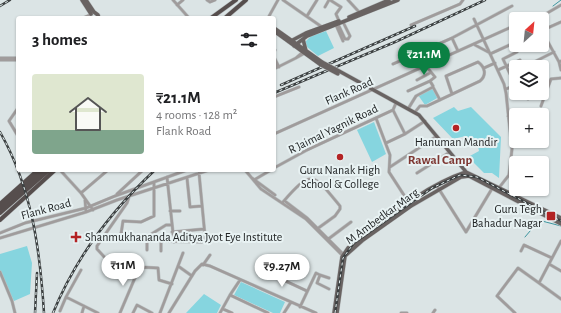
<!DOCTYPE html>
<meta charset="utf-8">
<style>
:root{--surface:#fff;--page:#f2f2f2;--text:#202124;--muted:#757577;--accent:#0b8043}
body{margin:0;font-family:"Alegreya Sans",sans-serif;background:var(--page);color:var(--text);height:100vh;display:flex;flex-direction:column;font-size:15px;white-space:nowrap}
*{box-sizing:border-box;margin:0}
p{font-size:13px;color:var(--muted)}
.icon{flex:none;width:22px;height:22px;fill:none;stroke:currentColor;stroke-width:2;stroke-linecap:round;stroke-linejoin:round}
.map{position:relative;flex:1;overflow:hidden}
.panel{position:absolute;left:16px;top:16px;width:260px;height:156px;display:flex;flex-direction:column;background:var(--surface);border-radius:4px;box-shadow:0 1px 3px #0004}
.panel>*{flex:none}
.needle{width:26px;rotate:27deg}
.fabs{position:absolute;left:509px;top:12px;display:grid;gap:8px}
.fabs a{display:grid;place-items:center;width:40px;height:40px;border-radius:4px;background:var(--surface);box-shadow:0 1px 3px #0004;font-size:20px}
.price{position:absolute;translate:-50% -34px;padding:0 9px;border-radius:14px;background:#fff;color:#222;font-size:13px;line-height:26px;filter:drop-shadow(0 1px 2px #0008)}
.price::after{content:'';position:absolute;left:50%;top:24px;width:12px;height:9px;margin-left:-6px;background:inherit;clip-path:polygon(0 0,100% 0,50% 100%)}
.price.selected{background:var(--accent);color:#fff}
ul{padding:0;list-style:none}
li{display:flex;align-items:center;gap:12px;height:100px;padding:0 16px}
li span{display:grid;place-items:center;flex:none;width:112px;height:80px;border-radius:4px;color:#555}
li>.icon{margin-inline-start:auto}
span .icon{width:48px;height:48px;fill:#fffc;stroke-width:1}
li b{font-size:17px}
h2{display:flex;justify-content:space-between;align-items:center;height:48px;padding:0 16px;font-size:17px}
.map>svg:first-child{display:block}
.green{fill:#86d5df}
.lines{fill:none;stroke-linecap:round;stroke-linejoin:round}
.stream{stroke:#3e96a0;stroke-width:1}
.minor-casing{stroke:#bac1c2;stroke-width:3.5}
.major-casing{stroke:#bac1c2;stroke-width:4.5}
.highway-casing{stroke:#bac1c2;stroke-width:5}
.minor{stroke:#a09c9c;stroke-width:2.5}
.major{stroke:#696362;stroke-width:3.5}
.highway{stroke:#564e4d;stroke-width:4}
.rail-casing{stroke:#3c4041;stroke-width:2.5}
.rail{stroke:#e8f2f3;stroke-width:1;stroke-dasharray:3;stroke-linecap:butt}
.major-bridge-casing{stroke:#bac1c2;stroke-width:4.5;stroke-linecap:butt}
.major-bridge{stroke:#696362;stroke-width:3.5}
.poi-dot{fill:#b32324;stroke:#e8f2f3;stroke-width:1.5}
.labels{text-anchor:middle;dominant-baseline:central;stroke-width:4;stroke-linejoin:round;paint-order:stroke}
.street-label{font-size:12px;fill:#212425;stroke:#e8f2f3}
.poi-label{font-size:12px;fill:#212425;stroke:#e8f2f3}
.neighbourhood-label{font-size:13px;font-weight:bold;fill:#7e3732;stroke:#e8f2f3}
</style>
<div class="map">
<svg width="561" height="313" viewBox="0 0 561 313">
<rect width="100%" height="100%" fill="#dbe4e5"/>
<path class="green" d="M326,31L334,48L318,56L307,47L305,42L311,36Z
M432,87L439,97L425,105L418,95Z
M454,107L458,111L471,107L501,137L499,178L492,173H484L468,157L479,151L478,146L466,136L453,139L433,118Z
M374,122L386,154L372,162L357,130Z
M27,246L32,263L30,294L14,301L0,275V254Z
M241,282L285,302L280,313H273L234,295Z
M204,294L221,305L217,313H186Z"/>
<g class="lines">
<path class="stream" d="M553,6L561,0
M525,237L536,224L542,221L561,226"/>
<defs>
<path id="minor" d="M173,0L189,18
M207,0L210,2L215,0
M283,0L322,27
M330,0L341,7L336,14L339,21
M348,0L360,13
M177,5L183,0
M325,7L329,0
M307,16L317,0
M83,18L90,15
M87,18L90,17
M268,18L278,0
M474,19L504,84L506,93L512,149L509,175L498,189
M537,19L561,5
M338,24L345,39H348L350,36L343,22
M336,25L343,41
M411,25L460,4L463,0
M543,30L561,22
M542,31L559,62L561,61
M452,38L512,6
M475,45L490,53
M274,52L275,50
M303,52L296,58L305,53
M490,54L516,42
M0,58H18
M275,59L279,67
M0,60H18
M274,61L277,67
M559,62L561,70
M532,63L554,52
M393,64L452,38L458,51
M426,66L435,77L430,81
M484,68L495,63
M274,69L296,58
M498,70L520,60
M510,74L503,59L517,52
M417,80L430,73
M506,89L516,85
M408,91L430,81L433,86
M274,97L299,87
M528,99V93
M541,106L551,79L561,78
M18,108L9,121L18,136
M408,109L416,96L433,87L440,100
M393,110L405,134
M415,112L420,106H427L480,81C487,75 485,67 478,62L446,76L452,94
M508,116H516
M376,118L390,155L389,172L411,206
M274,134L516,25
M386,143L405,134L425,121
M390,167L437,136
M274,168L307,150L393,110L396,103
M60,170L81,193L93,210
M245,170L261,189L306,219L343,256
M417,173L450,152
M167,177L174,242
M187,178L190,207L202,206
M252,178L275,195
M254,180L271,170
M437,186L466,232L493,187
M81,193L108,170
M117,194L143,170
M85,200L86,212
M283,202C313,167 314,175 340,206V209L335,216L317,229
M286,202L307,218L344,255
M170,211H180
M172,232L204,229
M0,233L25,223L86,208L115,196L187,170
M121,233L145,238
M0,238L86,212L117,200L209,170
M108,240L202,242L205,236L199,173
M327,240L351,222
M120,241L123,221L141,222L154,216V182
M144,241L145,238L166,225H172
M561,241L539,283L561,299
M147,250V241
M161,251V242
M521,251L524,245L552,258
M108,261L97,249V246L127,203L129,197
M549,264L561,271
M104,265L158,268L159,280L172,284
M203,265L210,255
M178,266L192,276
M81,270L66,297L84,306
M275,270L276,276L279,278L307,291
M0,272L12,301L15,313
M320,275L329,278
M230,295L240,280
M300,307L316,273L320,275L317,283L329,289
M223,309L232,313
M60,311L66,297
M82,313L84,306L98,313
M120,313L140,266
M133,313L137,305L152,313
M160,313L183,253
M169,313L195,271L202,264L210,266L316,313
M220,313L230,295L268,313
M284,313L291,302
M401,313H407
M433,313L435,310
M515,313L497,296L518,268L539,283"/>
<path id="major" d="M82,0L91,14
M86,0L94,12L98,15L99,18
M349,17L389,0
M274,28L322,62
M274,31L321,65
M303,39L306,51
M289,42L306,33L339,21
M294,46L307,36L398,0
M339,71L419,115L467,173
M334,313L342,257L348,248C384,221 423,186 466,172L561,218
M337,313L345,256L363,240L411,206L461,177L469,176L561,224"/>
<path id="highway" d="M211,18L236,0
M225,18L246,0
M0,204L38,170
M0,208L44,170
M0,213L49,170
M0,220L55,170"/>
</defs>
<use href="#minor" class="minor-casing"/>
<use href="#major" class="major-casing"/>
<use href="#highway" class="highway-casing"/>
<use href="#minor" class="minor"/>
<use href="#major" class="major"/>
<use href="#highway" class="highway"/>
<defs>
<path id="rail" d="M0,6L10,0
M281,85L415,26
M274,93L395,42L485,0
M0,132C32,188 40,250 44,313
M35,313L37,273
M53,313C75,259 112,210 155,170
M335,313L343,258L354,243L432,188L460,175L477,177L561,221"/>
</defs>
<use href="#rail" class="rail-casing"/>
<use href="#rail" class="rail"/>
<defs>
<path id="major-bridge" d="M322,62L339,71
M321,65L338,74"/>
</defs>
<use href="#major-bridge" class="major-bridge-casing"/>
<use href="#major-bridge" class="major-bridge"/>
</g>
<g class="poi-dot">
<circle cx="456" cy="128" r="4"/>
<circle cx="340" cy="157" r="4"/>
<rect x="546" y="211" width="10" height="10" rx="2"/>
<path d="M74 231h4v4h4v4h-4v4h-4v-4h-4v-4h4z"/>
</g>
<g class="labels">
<g class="street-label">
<text transform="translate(349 91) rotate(-24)">Flank Road</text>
<text transform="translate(333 129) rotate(-26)">R Jaimal Yagnik Road</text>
<text transform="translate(46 209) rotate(-15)">Flank Road</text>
<text transform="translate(382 216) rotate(-36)">M Ambedkar Marg</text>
</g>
<g class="poi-label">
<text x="456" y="142">Hanuman Mandir</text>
<text x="340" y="170">Guru Nanak High<tspan x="340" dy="14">School &amp; College</tspan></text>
<text x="542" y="209" text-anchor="end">Guru Tegh<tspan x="542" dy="14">Bahadur Nagar</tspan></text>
<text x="85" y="237" text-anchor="start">Shanmukhananda Aditya Jyot Eye Institute</text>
</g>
<g class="neighbourhood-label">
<text x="440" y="160">Rawal Camp</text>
</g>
</g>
</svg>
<div class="fabs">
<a><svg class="needle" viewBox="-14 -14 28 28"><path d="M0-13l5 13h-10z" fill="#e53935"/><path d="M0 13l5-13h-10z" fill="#757577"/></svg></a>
<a><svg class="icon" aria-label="layers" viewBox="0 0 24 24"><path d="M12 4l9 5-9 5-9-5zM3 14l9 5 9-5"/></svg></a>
<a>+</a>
<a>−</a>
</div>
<b class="price selected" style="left:424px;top:76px">₹21.1M</b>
<b class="price" style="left:123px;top:287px">₹11M</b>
<b class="price" style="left:282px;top:288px">₹9.27M</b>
<section class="panel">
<h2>3 homes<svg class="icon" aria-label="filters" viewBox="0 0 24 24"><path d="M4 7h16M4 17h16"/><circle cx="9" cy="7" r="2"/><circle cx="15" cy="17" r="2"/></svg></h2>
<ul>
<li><span style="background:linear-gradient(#dfe7d0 70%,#7fa58c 0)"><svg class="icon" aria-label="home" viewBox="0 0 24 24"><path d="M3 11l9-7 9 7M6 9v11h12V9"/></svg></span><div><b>₹21.1M</b><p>4 rooms · 128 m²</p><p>Flank Road</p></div></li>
</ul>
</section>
</div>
